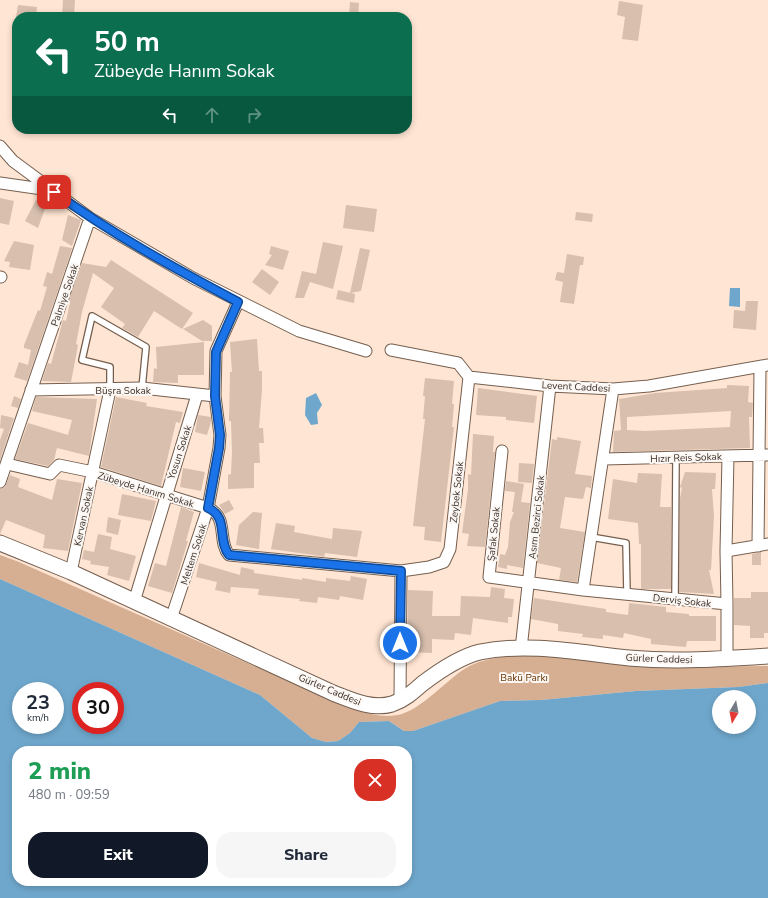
<!DOCTYPE html>
<html lang="en">
<head>
<meta charset="utf-8">
<style>
	body { margin:0; font-family:"Nunito Sans",sans-serif; background:#f6f6f7; color:#1f2937; height:100vh; display:flex; flex-direction:column; font-size:15px; white-space:nowrap }
	* { box-sizing:border-box; margin:0 }
	p { font-size:13px; color:#747a83 }
	.icon { flex:none; width:22px; height:22px; fill:none; stroke:currentColor; stroke-width:2; stroke-linecap:round; stroke-linejoin:round }
	.map { position:relative; flex:1; overflow:hidden }
	.details { position:absolute; left:12px; top:746px; width:400px; height:140px; display:flex; flex-direction:column; background:#fff; border-radius:16px; box-shadow:0 2px 6px #0003 }
	.details>* { flex:none }
	.guide { position:absolute; left:12px; top:12px; width:400px; height:122px; border-radius:16px; box-shadow:0 2px 6px #0003; background:#0b6e4f; color:#fff; overflow:hidden }
	.needle { width:26px; rotate:190deg }
	.fabs { position:absolute; left:712px; top:690px; display:grid; gap:8px }
	.fabs a { display:grid; place-items:center; width:44px; height:44px; border-radius:50%; background:#fff; box-shadow:0 2px 6px #0003; font-size:20px }
	.speed { position:absolute; left:12px; top:682px; display:flex; gap:8px; font-size:20px; font-weight:700; text-align:center }
	.speed>* { display:grid; place-content:center; width:52px; height:52px; border-radius:50%; background:#fff; box-shadow:0 2px 6px #0003; line-height:1 }
	.speed small { font-size:10px; font-weight:400 }
	.speed .limit { border:6px solid #d22; background:#fff; color:#111 }
	.pin { position:absolute; display:grid; place-items:center; width:34px; height:34px; color:#fff; margin:-17px; border-radius:8px; box-shadow:0 2px 6px #0006 }
	.me { position:absolute; width:44px; margin:-22px; rotate:0deg; stroke-linejoin:round; filter:drop-shadow(0 0 3px #0008) }
	.turn { display:flex; align-items:center; gap:14px; height:84px; padding:0 16px; font-size:18px }
	.turn .icon { width:52px; height:52px; stroke-width:2.5 }
	.turn b { display:block; font-size:28px; line-height:34px }
	.lanes { display:flex; align-items:center; height:38px; padding:0 16px; background:#0003; justify-content:center; gap:20px; direction:ltr }
	.lanes .off { opacity:.35 }
	.round { display:grid; place-items:center; flex:none; width:42px; height:42px; border-radius:16px; background:#f6f6f7 }
	.head { display:flex; align-items:center; justify-content:space-between; height:68px; padding:0 16px }
	h1 { font-size:24px; font-weight:800; line-height:30px; color:#1e9e55 }
	.action { display:flex; gap:8px; margin-top:auto; padding:8px 16px }
	.action a { flex:1; height:46px; border-radius:16px; background:#111827; color:#fff; font-size:16px; font-weight:800; line-height:46px; text-align:center }
	.action a+a { background:#f6f6f7; color:#1f2937 }
	.map>svg:first-child { display:block }
</style>
</head>
<body>
<div class="map">
<svg width="768" height="898" viewBox="0 0 768 898">
	<rect width="100%" height="100%" fill="#ffe5d3"/>
	<path fill="#d6ae92" d="M 0,555 L 19,562 L 349,708 C 402,725 409,714 449,681 C 458,673 467,666 479,662 C 540,644 595,665 656,667 C 693,668 731,666 768,666 L 768,683 L 738,687 L 636,691 L 541,700 L 500,701 L 413,731 L 404,731 L 389,721 L 359,722 L 350,733 L 338,741 L 326,742 L 312,738 L 260,695 L 0,579 Z"/>
	<path fill="#6fa7cc" fill-rule="evenodd" d="M 730,288 L 740,288 L 740,307 L 729,306 Z
		M 316,393 L 322,405 L 317,413 L 318,424 L 311,425 L 305,415 L 306,398 Z
		M 0,579 L 260,695 L 312,738 L 326,742 L 338,741 L 350,733 L 359,722 L 389,721 L 404,731 L 413,731 L 500,701 L 541,700 L 636,691 L 738,687 L 768,683 L 768,898 L 0,898 ZM 21,691 L 55,691 L 55,725 L 21,725 ZM 81,691 L 115,691 L 115,725 L 81,725 ZM 719,697 L 749,697 L 749,727 L 719,727 ZM 17,751 L 407,751 L 407,881 L 17,881 Z"/>
	<path fill="#d8bfae" fill-rule="evenodd" d="M 63,0 L 75,0 L 74,17 L 62,17 Z
		M 619,1 L 643,5 L 638,41 L 622,39 L 625,17 L 617,15 Z
		M 350,2 L 359,3 L 358,17 L 349,17 Z
		M 18,5 L 37,7 L 36,17 L 16,17 Z
		M 0,198 L 14,201 L 9,225 L 0,223 Z
		M 36,200 L 46,206 L 38,228 L 25,221 Z
		M 346,205 L 377,209 L 374,232 L 343,228 Z
		M 576,212 L 593,214 L 592,222 L 575,220 Z
		M 68,215 L 81,220 L 72,246 L 62,240 Z
		M 14,241 L 34,245 L 30,270 L 9,267 L 10,262 L 4,261 Z
		M 323,242 L 343,246 L 333,289 L 310,282 L 304,298 L 295,298 L 302,271 L 316,274 Z
		M 60,246 L 72,248 L 71,252 L 27,381 L 14,377 L 19,362 L 28,365 L 31,350 L 24,348 L 24,345 L 38,310 L 40,311 L 47,287 L 43,286 L 47,272 L 52,274 Z
		M 271,246 L 289,251 L 283,270 L 265,265 L 272,255 L 269,254 Z
		M 360,248 L 370,250 L 361,291 L 350,293 Z
		M 567,254 L 584,257 L 583,265 L 580,265 L 574,304 L 560,302 L 563,282 L 555,280 L 557,272 L 564,273 Z
		M 111,260 L 193,313 L 182,329 L 154,311 L 138,337 L 122,328 L 125,324 L 101,307 L 114,288 L 93,273 L 82,312 L 76,344 L 78,345 L 76,356 L 71,382 L 42,381 L 48,363 L 51,364 L 63,320 L 66,321 L 70,303 L 68,303 L 82,263 L 106,267 Z
		M 262,269 L 279,282 L 270,295 L 252,282 Z
		M 338,290 L 355,294 L 354,303 L 336,299 Z
		M 746,301 L 758,301 L 756,330 L 733,328 L 734,310 L 745,311 Z
		M 203,320 L 212,326 L 212,341 L 202,341 L 183,329 Z
		M 257,339 L 259,371 L 262,371 L 262,390 L 259,428 L 263,428 L 264,443 L 259,443 L 260,463 L 254,463 L 254,488 L 228,489 L 228,475 L 231,474 L 232,452 L 231,421 L 229,421 L 230,372 L 232,372 L 230,342 Z
		M 204,342 L 204,375 L 178,375 L 178,383 L 153,382 L 154,368 L 157,369 L 156,347 Z
		M 425,378 L 454,381 L 452,404 L 454,404 L 452,427 L 454,427 L 441,542 L 424,540 L 425,527 L 413,526 L 425,419 L 423,419 L 425,396 L 423,396 Z
		M 727,385 L 749,386 L 748,402 L 753,403 L 752,417 L 749,417 L 750,448 L 613,452 L 614,431 L 621,430 L 619,399 L 655,393 L 727,388 ZM 731,411 L 730,427 L 645,431 L 627,430 L 627,417 Z
		M 478,388 L 537,396 L 534,423 L 506,420 L 506,417 L 476,415 Z
		M 14,396 L 21,399 L 18,408 L 11,406 Z
		M 36,397 L 97,399 L 89,456 L 57,448 L 54,460 L 48,466 L 15,459 L 28,423 L 68,435 L 72,420 L 32,411 Z
		M 116,397 L 147,403 L 146,406 L 183,412 L 180,423 L 176,422 L 161,486 L 101,467 Z
		M 1,415 L 14,418 L 0,460 L 0,440 L 4,429 L 0,428 Z
		M 198,415 L 211,417 L 211,422 L 207,435 L 195,432 Z
		M 473,434 L 494,436 L 493,452 L 495,452 L 485,547 L 467,546 L 469,534 L 462,533 L 468,489 L 468,474 L 471,475 Z
		M 557,437 L 581,441 L 575,474 L 592,476 L 591,488 L 586,487 L 583,499 L 565,497 L 560,528 L 585,532 L 577,582 L 559,580 L 561,568 L 537,563 L 552,439 L 557,440 Z
		M 519,463 L 534,464 L 532,483 L 518,482 Z
		M 183,468 L 205,472 L 201,491 L 180,487 Z
		M 685,472 L 716,473 L 715,489 L 712,489 L 714,516 L 711,570 L 709,570 L 714,594 L 679,592 L 680,498 L 682,488 L 680,487 Z
		M 638,473 L 662,474 L 660,507 L 671,507 L 671,589 L 641,589 L 641,544 L 639,544 L 638,523 L 608,519 L 613,479 L 637,483 Z
		M 10,475 L 20,479 L 18,487 L 52,500 L 57,479 L 82,483 L 68,551 L 43,548 L 45,535 L 6,520 L 0,534 L 0,489 L 5,487 Z
		M 506,481 L 524,484 L 521,502 L 530,503 L 523,568 L 507,565 L 507,569 L 498,567 L 500,554 L 505,555 L 508,547 L 510,522 L 514,512 L 512,512 L 515,492 L 505,491 Z
		M 122,494 L 156,501 L 151,521 L 118,515 Z
		M 229,500 L 234,509 L 225,514 L 219,505 Z
		M 181,507 L 194,512 L 186,541 L 188,541 L 172,593 L 148,586 L 155,563 L 166,566 Z
		M 253,512 L 262,513 L 259,549 L 236,545 L 239,525 Z
		M 108,517 L 121,520 L 118,535 L 106,532 Z
		M 276,523 L 295,526 L 294,532 L 332,539 L 333,528 L 362,531 L 357,557 L 325,553 L 324,557 L 320,556 L 271,549 Z
		M 98,534 L 112,537 L 110,549 L 136,556 L 129,581 L 107,575 L 109,567 L 90,564 L 91,561 L 82,559 L 84,550 L 94,552 Z
		M 761,552 L 761,565 L 752,565 L 752,554 Z
		M 199,563 L 240,575 L 241,567 L 254,570 L 254,573 L 302,580 L 302,578 L 326,582 L 326,578 L 350,581 L 351,576 L 367,579 L 363,600 L 340,596 L 339,600 L 318,597 L 317,603 L 299,601 L 300,599 L 258,595 L 259,589 L 231,587 L 230,593 L 215,590 L 217,582 L 196,577 Z
		M 491,587 L 505,589 L 504,598 L 514,599 L 512,617 L 508,617 L 508,623 L 473,618 L 471,635 L 455,633 L 454,640 L 432,639 L 432,653 L 409,652 L 410,624 L 408,624 L 408,590 L 433,591 L 432,616 L 460,616 L 461,596 L 490,597 Z
		M 751,592 L 768,592 L 768,633 L 764,633 L 764,638 L 750,638 L 750,626 L 734,625 L 734,598 L 751,598 Z
		M 534,598 L 606,609 L 606,612 L 628,615 L 629,603 L 666,607 L 666,612 L 689,614 L 689,616 L 716,616 L 716,641 L 687,641 L 686,647 L 651,644 L 651,639 L 624,633 L 623,638 L 603,635 L 603,639 L 582,637 L 583,634 L 558,631 L 558,624 L 531,619 Z"/>
	<g fill="none" stroke-linecap="round" stroke-linejoin="round">
		<g stroke="#755f4f" stroke-width="8">
			<path id="lane" d="M 110,389 L 110,367 L 82,360 L 92,316 L 146,347 L 142,388
				M 591,537 L 626,543 L 627,594
				M 675,599 L 676,457"/>
		</g>
		<g stroke="#755f4f" stroke-width="13">
			<path id="street" d="M 0,146 L 13,161 L 90,218 L 193,278 L 299,331 L 366,351
				M 0,183 L 49,190
				M 0,277 L 1,277
				M 391,350 L 458,363 L 469,377 L 550,386 L 613,389 L 649,386 L 768,365
				M 31,390 L 142,388 L 215,396
				M 502,451 L 489,577 L 583,590 L 727,604 L 727,659
				M 604,459 L 767,455
				M 7,464 L 50,474 L 59,465 L 93,472 L 208,508 C 229,517 217,541 229,555 L 401,571 L 429,567 L 444,562 L 450,549 L 469,377
				M 0,482 L 90,218
				M 758,546 L 760,368
				M 726,551 L 768,544
				M 71,572 L 110,390
				M 583,590 L 613,389
				M 134,602 L 197,395
				M 727,604 L 726,551 L 728,456
				M 171,619 L 208,508 L 219,448 L 220,435 L 215,396 L 216,351 L 238,302
				M 521,649 L 550,386
				M 400,700 L 401,571"/>
		</g>
		<g stroke="#755f4f" stroke-width="17">
			<path id="secondary" d="M 0,543 L 71,572 L 333,693 C 351,700 372,710 392,704 C 404,700 413,692 422,684 C 439,671 459,657 480,652 C 528,642 581,653 629,658 C 675,662 722,659 768,656"/>
		</g>
		<use href="#lane" stroke="#fff" stroke-width="5.5"/>
		<use href="#street" stroke="#fff" stroke-width="11"/>
		<use href="#secondary" stroke="#fff" stroke-width="15"/>
	</g>
	<g fill="none" stroke-linecap="round" stroke-linejoin="round">
		<g stroke="#114b97" stroke-width="10">
			<path id="route" d="M 54,192 C 112,234 174,268 238,302 L 216,352 L 215,396 L 220,435 L 219,448 L 208,508 C 229,517 217,540 229,555 L 401,571 L 400,643"/>
		</g>
		<use href="#route" stroke="#1a73e8" stroke-width="7"/>
	</g>
	<g text-anchor="middle" stroke-width="4" stroke-linejoin="round" paint-order="stroke">
		<g font-size="10" fill="#3b312a" stroke="#fcf7f3">
			<text transform="translate(64 295) rotate(-71)" y="4">Palmiye Sokak</text>
			<text transform="translate(576 386) rotate(3)" y="4">Levent Caddesi</text>
			<text x="123" y="394">Büşra Sokak</text>
			<text transform="translate(179 452) rotate(-72)" y="4">Yosun Sokak</text>
			<text transform="translate(686 457) rotate(-2)" y="4">Hızır Reis Sokak</text>
			<text transform="translate(146 489) rotate(17)" y="4">Zübeyde Hanım Sokak</text>
			<text transform="translate(456 492) rotate(-84)" y="4">Zeybek Sokak</text>
			<text transform="translate(83 516) rotate(-78)" y="4">Kervan Sokak</text>
			<text transform="translate(536 517) rotate(-84)" y="4">Asım Bezirci Sokak</text>
			<text transform="translate(493 534) rotate(-84)" y="4">Şafak Sokak</text>
			<text transform="translate(193 554) rotate(-72)" y="4">Meltem Sokak</text>
			<text transform="translate(682 600) rotate(6)" y="4">Derviş Sokak</text>
			<text transform="translate(659 658) rotate(2)" y="4">Gürler Caddesi</text>
			<text transform="translate(330 689) rotate(23)" y="4">Gürler Caddesi</text>
		</g>
		<g font-size="10" fill="#633303" stroke="#fcf7f3">
			<text x="524" y="681">Bakü Parkı</text>
		</g>
	</g>
</svg>
<div class="fabs">
<a><svg class="needle" viewBox="-14 -14 28 28"><path d="M0-13l5 13h-10z" fill="#e53935"/><path d="M0 13l5-13h-10z" fill="#747a83"/></svg></a>
</div>
<div class="speed"><div>23<small>km/h</small></div><div class="limit">30</div></div>
<div class="pin" style="left:54px;top:192px;background:#d93025"><svg class="icon" aria-label="arrive" viewBox="0 0 24 24"><path d="M6 21V4h12l-3 4 3 4H6"/></svg></div>
<svg class="me" style="left:400px;top:643px" viewBox="-20 -20 40 40"><circle r="17" fill="#1a73e8" stroke="#fff" stroke-width="3"/><path d="M0-11L8 9 0 5-8 9z" fill="#fff"/></svg>
<div class="guide">
<div class="turn"><svg class="icon" aria-label="left" viewBox="0 0 24 24"><path d="M17 20v-9H6M10 6l-5 5 5 5"/></svg><div><b>50 m</b>Zübeyde Hanım Sokak</div></div>
<div class="lanes"><svg class="icon" aria-label="left" viewBox="0 0 24 24"><path d="M17 20v-9H6M10 6l-5 5 5 5"/></svg><svg class="icon off" aria-label="ahead" viewBox="0 0 24 24"><path d="M12 20V5M6 11l6-6 6 6"/></svg><svg class="icon off" aria-label="right" viewBox="0 0 24 24"><path d="M7 20v-9h11M14 6l5 5-5 5"/></svg></div>
</div>
<section class="details">
<div class="head"><div><h1>2 min</h1><p>480 m · 09:59</p></div><a class="round" style="background:#d93025;color:#fff"><svg class="icon" aria-label="close" viewBox="0 0 24 24"><path d="M6 6l12 12M18 6L6 18"/></svg></a></div>
<div class="action"><a>Exit</a><a>Share</a></div>
</section>
</div>
</body>
</html>
